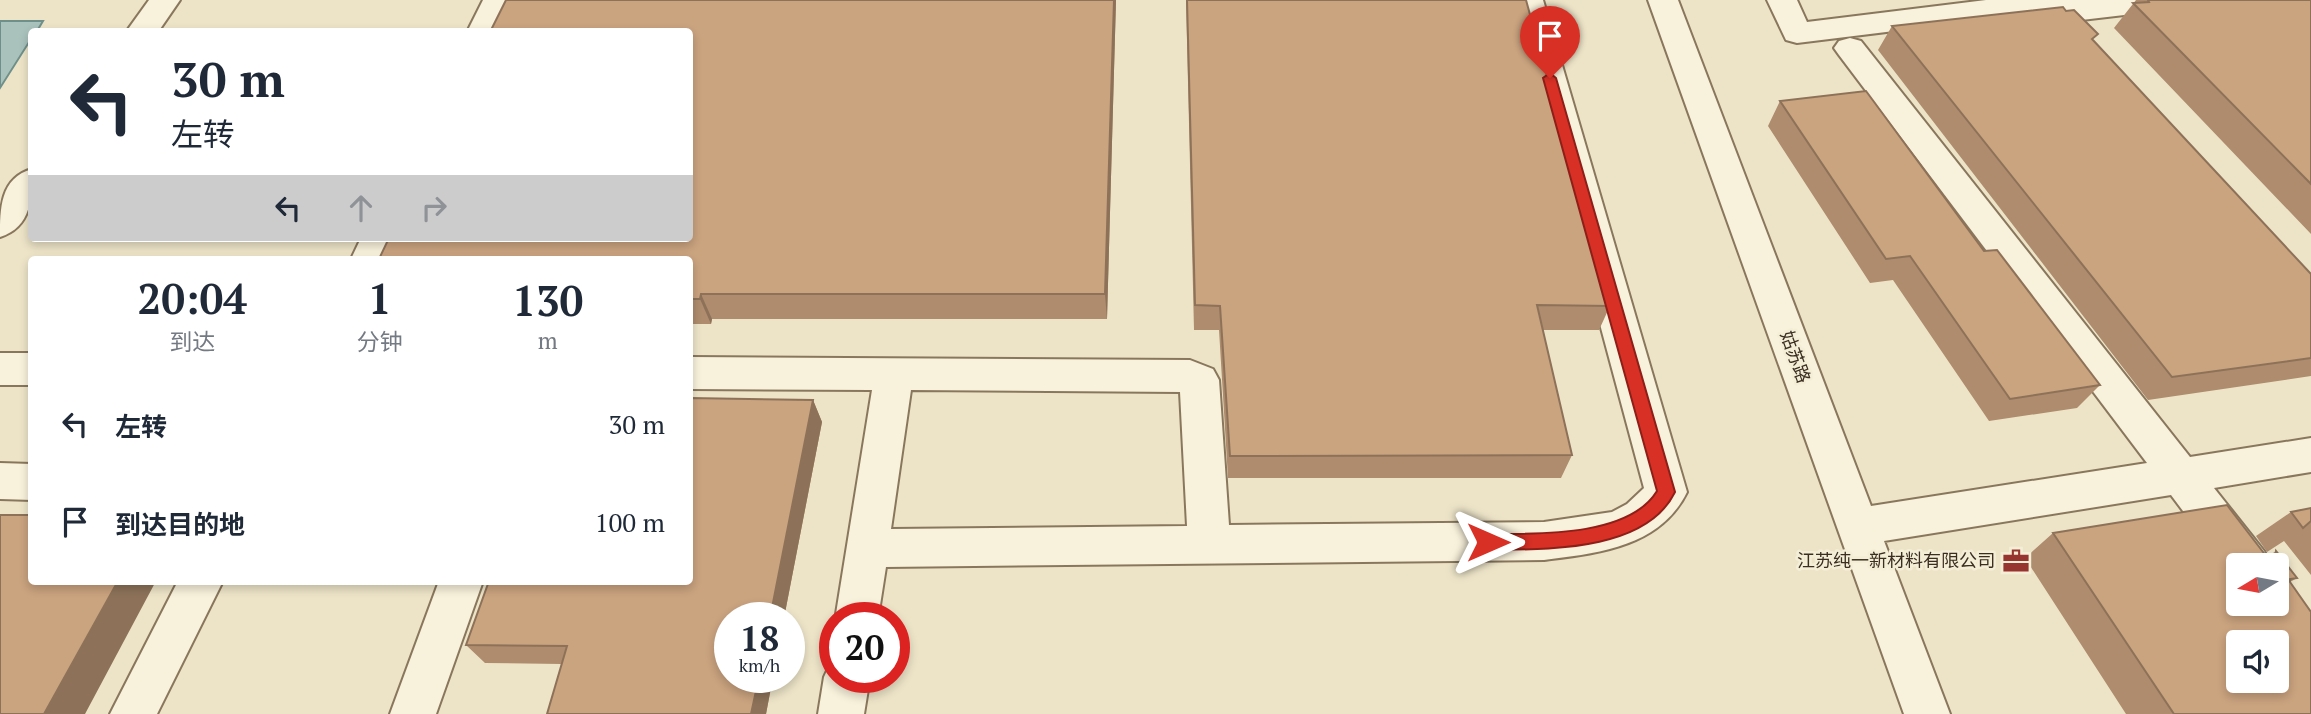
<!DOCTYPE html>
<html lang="zh">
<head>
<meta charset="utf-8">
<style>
	body { margin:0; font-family:"PT Serif","Noto Sans SC",serif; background:#f6f6f7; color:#1f2937; height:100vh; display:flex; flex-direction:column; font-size:26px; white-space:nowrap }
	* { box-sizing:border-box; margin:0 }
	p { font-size:23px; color:#747a83 }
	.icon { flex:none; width:38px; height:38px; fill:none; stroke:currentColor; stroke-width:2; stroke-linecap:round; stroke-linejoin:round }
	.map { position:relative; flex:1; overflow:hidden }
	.details { position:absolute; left:28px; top:256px; width:665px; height:329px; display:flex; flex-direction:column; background:#fff; border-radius:7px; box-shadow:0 4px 10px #0003 }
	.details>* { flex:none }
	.banner { position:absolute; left:28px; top:28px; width:665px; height:214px; border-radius:7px; box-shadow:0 4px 10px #0003; background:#fff; color:#1f2937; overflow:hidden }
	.needle { width:46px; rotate:260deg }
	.controls { position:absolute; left:2226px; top:553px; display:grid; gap:14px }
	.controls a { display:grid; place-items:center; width:63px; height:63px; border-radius:7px; background:#fff; box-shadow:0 4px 10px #0003; font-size:35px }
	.speed { position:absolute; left:714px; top:602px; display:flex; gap:14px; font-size:35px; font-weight:700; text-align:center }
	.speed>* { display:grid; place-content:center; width:91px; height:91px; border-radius:50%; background:#fff; box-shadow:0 4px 10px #0003; line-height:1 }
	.speed small { font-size:18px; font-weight:400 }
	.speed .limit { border:10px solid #d22; background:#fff; color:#111 }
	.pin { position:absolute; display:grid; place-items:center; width:60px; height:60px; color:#fff; margin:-72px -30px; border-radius:50% 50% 50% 0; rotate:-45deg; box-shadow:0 0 7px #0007 }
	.pin .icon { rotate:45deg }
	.me { position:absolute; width:77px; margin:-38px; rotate:90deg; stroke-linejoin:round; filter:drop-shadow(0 0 5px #0008) }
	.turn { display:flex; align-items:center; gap:24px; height:147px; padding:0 28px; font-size:32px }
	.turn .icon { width:91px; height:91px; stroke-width:2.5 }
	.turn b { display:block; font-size:49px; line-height:60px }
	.lanes { display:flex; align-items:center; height:66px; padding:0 28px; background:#0003; justify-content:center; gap:35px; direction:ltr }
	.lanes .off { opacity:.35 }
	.eta { display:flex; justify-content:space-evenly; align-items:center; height:119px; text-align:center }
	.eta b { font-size:42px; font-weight:700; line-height:49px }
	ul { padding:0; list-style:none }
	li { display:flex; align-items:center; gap:21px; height:98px; padding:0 28px }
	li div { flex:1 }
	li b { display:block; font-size:26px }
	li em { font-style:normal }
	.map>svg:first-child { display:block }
</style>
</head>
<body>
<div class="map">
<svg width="2311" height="714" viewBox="0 0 2311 714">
	<rect width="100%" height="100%" fill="#ede4c8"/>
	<path fill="#a9c2bc" stroke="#6f908a" stroke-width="2" d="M 0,21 L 43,21 L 37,31 L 32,32 L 31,39 L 0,88 Z"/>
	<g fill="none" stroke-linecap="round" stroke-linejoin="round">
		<g stroke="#89775d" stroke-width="4">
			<path id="minor" d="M 149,0 L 180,0 L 158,32 L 126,32 Z
				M 483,0 L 513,0 L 498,32 L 467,32 Z
				M 1513,0 L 1543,0 L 1687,492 C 1660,547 1599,553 1544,560 L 886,567 L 878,618 L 835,620 L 872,390 L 690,389 L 690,357 L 1190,360 L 1213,369 L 1219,380 L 1229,525 L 1544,522 L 1612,512 L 1627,504 L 1644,488 ZM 911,390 L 1180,392 L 1187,526 L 891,529 Z
				M 1648,0 L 1678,0 L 1871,506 L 2147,463 L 1839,55 L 1834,48 L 1839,41 L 1850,38 L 1861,41 L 2190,457 L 2311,438 L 2311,472 L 2214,488 L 2264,551 L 2271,565 L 2238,565 L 2238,580 L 2234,579 L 2171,495 L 1884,541 L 1950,714 L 1904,714 Z
				M 1767,0 L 1797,0 L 1807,22 L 1986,0 L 2182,0 L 2178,7 L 2167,10 L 2056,23 L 2045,20 L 2041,13 L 1797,43 L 1786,40 Z
				M 32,169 C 32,197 32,227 0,237 C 0,209 0,178 32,169 Z
				M 361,238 L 397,238 L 387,259 L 351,259 Z
				M 0,353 L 32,353 L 32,385 L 0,385 Z
				M 0,463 L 32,464 L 32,500 L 0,499 Z
				M 178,581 L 223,581 L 157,714 L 110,714 Z
				M 439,581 L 483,581 L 436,714 L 390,714 Z
				M 835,660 L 835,677 L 870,677 L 864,714 L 818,714 L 824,677 L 831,662 Z"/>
		</g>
		<use href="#minor" fill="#f8f1db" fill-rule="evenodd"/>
	</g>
	<path fill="#ae8c6d" d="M 506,0 L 1116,0 L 1107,319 L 712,319 L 711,324 L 690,324 L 690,259 Z
		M 1186,0 L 1526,0 L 1610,306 L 1599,330 L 1542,330 L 1572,455 L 1561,478 L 1228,478 L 1219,330 L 1194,330 Z
		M 2136,0 L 2311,0 L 2311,234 L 2114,28 Z
		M 2066,11 L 2311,274 L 2311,376 L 2148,400 L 1878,50 L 1892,26 Z
		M 1780,101 L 1984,251 L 2100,385 L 2077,408 L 1989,421 L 1893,280 L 1870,283 L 1768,126 Z
		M 813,400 L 822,422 L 784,618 L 730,618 L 730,677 L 773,677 L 766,714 L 547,714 L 562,664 L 485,663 L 466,645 Z
		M 2311,508 L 2311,575 L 2284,541 L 2267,552 L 2256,536 L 2291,512 Z
		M 2053,533 L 2267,557 L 2276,551 L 2297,578 L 2290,582 L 2311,714 L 2126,714 L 2025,558 Z
		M 228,581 L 436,581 L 435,583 L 230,583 Z"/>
	<path fill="#8d7259" d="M 1114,0 L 1116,0 L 1107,319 L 1105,294 Z
		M 701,294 L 712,319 L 711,324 L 700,299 Z
		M 813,400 L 822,422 L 784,618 L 770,618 Z
		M 118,581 L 156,581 L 85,714 L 44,714 Z
		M 759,677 L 773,677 L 766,714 L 751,714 Z"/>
	<path fill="#caa37f" stroke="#8d7259" stroke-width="2" fill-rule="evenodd" d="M 506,0 L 1114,0 L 1105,294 L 701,294 L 700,299 L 690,299 L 690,259 L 379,259 L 389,238 L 690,238 L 690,32 L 490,32 Z
		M 1187,0 L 1526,0 L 1610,306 L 1537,305 L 1572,455 L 1230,456 L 1220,306 L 1195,305 Z
		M 2148,0 L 2311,0 L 2311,184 L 2133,3 L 2149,2 Z
		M 2063,7 L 2066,11 L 2074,10 L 2098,34 L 2092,39 L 2311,274 L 2311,358 L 2172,377 L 1892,26 Z
		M 1866,91 L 1984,251 L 1997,250 L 2100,385 L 2010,399 L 1910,256 L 1886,259 L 1780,101 Z
		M 690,398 L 813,400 L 770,618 L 730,618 L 730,677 L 759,677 L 751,714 L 547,714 L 567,646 L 466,645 L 489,581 L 690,581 Z
		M 2227,505 L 2267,557 L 2275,558 L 2276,551 L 2297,578 L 2290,579 L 2290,582 L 2311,612 L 2311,714 L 2174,714 L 2053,533 ZM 2238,565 L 2277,565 L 2277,604 L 2238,604 ZM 2238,642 L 2277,642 L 2277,681 L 2238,681 Z
		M 2311,508 L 2311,521 L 2303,528 L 2291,512 Z
		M 0,515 L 32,515 L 32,581 L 118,581 L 44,714 L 0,714 Z"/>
	<path fill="#d93025" stroke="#8d1f18" stroke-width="2" d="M 1550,73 L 1556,78 L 1675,492 C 1646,552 1546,549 1488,550 L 1479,542 L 1488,534 C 1537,534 1629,537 1657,491 L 1543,78 Z"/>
	<defs>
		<g id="office-bare" transform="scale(2.1)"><path d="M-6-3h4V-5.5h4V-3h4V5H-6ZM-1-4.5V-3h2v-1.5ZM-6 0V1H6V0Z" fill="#97342f" stroke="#f5eed7" stroke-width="2.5" paint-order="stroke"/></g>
	</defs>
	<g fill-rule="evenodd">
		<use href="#office-bare" x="2016" y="561"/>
	</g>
	<g text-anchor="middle" stroke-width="5" stroke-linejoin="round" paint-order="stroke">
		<g font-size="18" fill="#3a2e20" stroke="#f5eed7">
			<text transform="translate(1795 357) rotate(70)" y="6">姑苏路</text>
		</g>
		<g font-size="18" fill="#3a2e20" stroke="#f5eed7" text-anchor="end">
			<text x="1995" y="567">江苏纯一新材料有限公司</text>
		</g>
	</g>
</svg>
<div class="controls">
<a><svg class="needle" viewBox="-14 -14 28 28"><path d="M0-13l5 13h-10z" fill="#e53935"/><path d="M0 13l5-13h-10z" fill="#747a83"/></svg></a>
<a><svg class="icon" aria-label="sound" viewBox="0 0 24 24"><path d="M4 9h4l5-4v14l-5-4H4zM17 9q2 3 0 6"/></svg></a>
</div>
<div class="speed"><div>18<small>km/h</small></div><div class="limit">20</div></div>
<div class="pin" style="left:1550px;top:78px;background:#d93025"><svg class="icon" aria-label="arrive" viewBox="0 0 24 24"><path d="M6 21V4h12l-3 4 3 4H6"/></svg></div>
<svg class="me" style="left:1488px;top:542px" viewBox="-20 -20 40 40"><path d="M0-17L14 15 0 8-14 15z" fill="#d93025" stroke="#fff" stroke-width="4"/></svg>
<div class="banner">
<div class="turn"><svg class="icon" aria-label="left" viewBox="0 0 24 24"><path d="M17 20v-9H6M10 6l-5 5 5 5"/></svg><div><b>30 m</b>左转</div></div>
<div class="lanes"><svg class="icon" aria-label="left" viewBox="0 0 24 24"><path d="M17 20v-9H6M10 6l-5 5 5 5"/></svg><svg class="icon off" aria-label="ahead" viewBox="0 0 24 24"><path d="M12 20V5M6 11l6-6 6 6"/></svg><svg class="icon off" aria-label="right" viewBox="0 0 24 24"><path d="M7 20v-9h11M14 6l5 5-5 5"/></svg></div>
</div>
<section class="details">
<div class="eta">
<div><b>20:04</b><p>到达</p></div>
<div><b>1</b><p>分钟</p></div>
<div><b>130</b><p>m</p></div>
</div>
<ul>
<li><svg class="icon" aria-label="left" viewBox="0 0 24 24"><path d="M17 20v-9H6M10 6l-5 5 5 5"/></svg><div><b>左转</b></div><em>30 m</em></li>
<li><svg class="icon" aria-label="arrive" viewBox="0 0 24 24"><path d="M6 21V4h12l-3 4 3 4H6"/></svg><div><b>到达目的地</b></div><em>100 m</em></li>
</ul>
</section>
</div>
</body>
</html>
